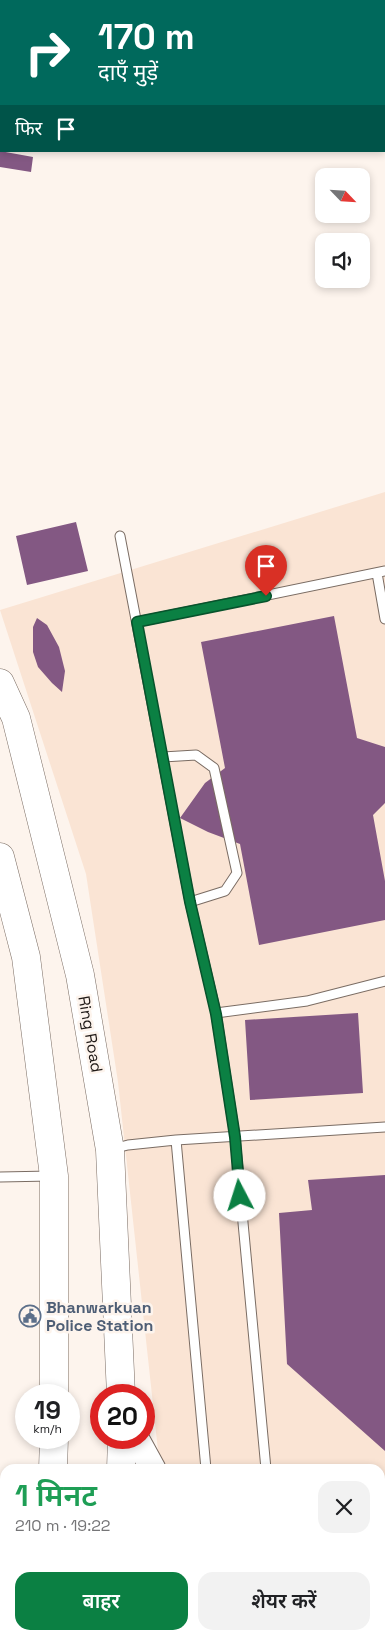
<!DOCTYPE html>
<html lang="hi">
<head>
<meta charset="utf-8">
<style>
	body { margin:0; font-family:"Space Grotesk","Noto Sans Devanagari",sans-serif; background:#f2f2f2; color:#202124; height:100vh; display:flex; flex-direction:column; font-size:19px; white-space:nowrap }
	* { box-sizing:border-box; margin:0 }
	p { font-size:16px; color:#757577 }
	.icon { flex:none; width:28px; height:28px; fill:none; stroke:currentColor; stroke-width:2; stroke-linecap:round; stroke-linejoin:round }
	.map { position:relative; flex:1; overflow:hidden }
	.panel { position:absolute; left:0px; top:1464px; width:385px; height:176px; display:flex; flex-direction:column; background:#fff; border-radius:15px 15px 0 0; box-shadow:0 2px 8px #0003 }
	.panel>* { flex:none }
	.guide { position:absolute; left:0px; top:0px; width:385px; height:152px; box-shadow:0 2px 8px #0003; background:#00695c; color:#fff; overflow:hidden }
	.needle { width:32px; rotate:115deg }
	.tools { position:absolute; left:315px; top:168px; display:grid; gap:10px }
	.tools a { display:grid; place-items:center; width:55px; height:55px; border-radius:10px; background:#fff; box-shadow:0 2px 8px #0003; font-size:25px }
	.speed { position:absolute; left:15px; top:1384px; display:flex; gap:10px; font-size:25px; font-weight:700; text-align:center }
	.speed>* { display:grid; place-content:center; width:65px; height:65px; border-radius:50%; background:#fff; box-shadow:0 2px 8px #0003; line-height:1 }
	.speed small { font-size:12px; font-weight:400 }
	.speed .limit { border:8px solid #d22; background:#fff; color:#111 }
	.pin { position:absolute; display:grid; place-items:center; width:42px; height:42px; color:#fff; margin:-51px -21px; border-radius:50% 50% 50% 0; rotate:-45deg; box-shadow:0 0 5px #0007 }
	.pin .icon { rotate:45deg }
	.me { position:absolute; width:55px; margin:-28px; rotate:355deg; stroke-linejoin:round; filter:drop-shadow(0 0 4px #0008) }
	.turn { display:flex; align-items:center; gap:18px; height:105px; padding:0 15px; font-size:22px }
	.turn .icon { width:65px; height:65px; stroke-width:2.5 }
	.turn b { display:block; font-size:35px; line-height:42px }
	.then { display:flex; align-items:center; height:48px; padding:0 15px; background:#0003; gap:10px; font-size:19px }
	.round { display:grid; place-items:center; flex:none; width:52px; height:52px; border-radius:15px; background:#f2f2f2 }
	.head { display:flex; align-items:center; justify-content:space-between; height:85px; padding:0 15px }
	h1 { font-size:30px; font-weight:600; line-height:38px; color:#1e9e55 }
	.primary-button { display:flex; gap:10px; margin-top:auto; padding:10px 15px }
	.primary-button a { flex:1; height:58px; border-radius:15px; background:#0b8043; color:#fff; font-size:20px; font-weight:600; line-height:58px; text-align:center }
	.primary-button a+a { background:#f2f2f2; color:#202124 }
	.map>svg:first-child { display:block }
</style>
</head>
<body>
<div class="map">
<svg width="385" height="1639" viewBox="0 0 385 1639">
	<rect width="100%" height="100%" fill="#fdf4ed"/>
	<path fill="#fae4d4" d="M 385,492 L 385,1529 L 380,1530 L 380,1469 L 160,1469 L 118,1082 L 86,874 L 0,610 Z"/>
	<path fill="#835883" d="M 0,151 L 33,157 L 31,172 L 0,167 Z
		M 76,522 L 88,571 L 27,585 L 16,536 Z
		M 334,616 L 357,738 L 385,747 L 385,803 L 373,815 L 385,881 L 385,920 L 259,945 L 240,844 L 208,832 L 180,818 L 205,783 L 225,768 L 201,642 Z
		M 37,618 L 47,625 L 59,647 L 65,671 L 62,692 L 52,683 L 38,667 L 33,652 L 33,627 Z
		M 358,1013 L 363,1093 L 250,1100 L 245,1020 Z
		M 385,1175 L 385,1451 L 287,1364 L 279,1213 L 312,1210 L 308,1180 Z"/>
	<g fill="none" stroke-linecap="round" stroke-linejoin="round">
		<g stroke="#7a6c63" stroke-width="11">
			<path id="service" d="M 120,536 L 190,902 L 216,1013 L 235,1137 L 266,1469
				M 377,573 L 385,619
				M 137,622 L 385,571
				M 163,757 L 196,755 L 214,768 L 237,873 L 225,891 L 190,902
				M 216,1013 L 307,1001 L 385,981
				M 176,1140 L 206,1469
				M 112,1149 L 128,1145 L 176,1140 L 385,1127
				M 0,1177 L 51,1176
				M 380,1495 L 385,1494"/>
		</g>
		<g stroke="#7a6c63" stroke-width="27">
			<path id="secondary" d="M 136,1438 L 153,1469
				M 380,1574 L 385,1573
				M 380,1613 L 385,1612"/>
		</g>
		<g stroke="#7a6c63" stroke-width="29">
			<path id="primary" d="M 0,1622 L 5,1620"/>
		</g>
		<g stroke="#7a6c63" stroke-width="29">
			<path id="trunk" d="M 0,683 L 16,718 L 80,975 L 110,1150 L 121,1395
				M 0,857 L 26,957 L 54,1176 L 54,1395
				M 53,1469 L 54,1438
				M 121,1469 L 122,1438
				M 0,1577 L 5,1570
				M 28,1635 L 28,1639
				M 170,1639 L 171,1635
				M 291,1639 L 302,1635"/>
		</g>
		<use href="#service" stroke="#fff" stroke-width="9"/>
		<use href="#secondary" stroke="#fff" stroke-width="25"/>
		<use href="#primary" stroke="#fff" stroke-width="28"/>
		<use href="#trunk" stroke="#fff" stroke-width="28"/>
	</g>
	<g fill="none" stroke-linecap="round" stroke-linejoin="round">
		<g stroke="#07532c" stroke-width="12">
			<path id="route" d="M 240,1196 L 235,1137 L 216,1014 L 190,902 L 137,622 L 266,596"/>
		</g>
		<use href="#route" stroke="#0b8043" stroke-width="9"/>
	</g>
	<defs>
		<g id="civic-ring" transform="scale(1.125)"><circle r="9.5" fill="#fdf4ed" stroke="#5c6f8a" stroke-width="1.5"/><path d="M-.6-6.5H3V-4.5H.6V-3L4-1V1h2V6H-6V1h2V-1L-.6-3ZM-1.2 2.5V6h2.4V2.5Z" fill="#5c6f8a"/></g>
	</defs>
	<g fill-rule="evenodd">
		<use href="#civic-ring" x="30" y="1316"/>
	</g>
	<g text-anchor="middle" stroke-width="5" stroke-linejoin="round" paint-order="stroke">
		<g font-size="16" fill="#201a17" stroke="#fdf4ed">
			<text transform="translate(91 1034) rotate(80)" y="6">Ring Road</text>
		</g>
		<g font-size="16" font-weight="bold" fill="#4e5e75" stroke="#fdf4ed" text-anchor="start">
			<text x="46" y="1313">Bhanwarkuan<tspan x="46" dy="18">Police Station</tspan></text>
		</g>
	</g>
</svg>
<div class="tools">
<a><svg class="needle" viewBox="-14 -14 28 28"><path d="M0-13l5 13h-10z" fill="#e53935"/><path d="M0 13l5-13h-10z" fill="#757577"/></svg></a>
<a><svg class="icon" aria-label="sound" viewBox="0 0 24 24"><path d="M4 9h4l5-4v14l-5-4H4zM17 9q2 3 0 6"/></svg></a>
</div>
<div class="speed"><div>19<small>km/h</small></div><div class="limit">20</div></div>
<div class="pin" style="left:266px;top:596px;background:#d93025"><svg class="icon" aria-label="arrive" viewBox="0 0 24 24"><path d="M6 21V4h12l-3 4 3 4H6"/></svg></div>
<svg class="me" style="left:240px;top:1196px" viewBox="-20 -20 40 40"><circle r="19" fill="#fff"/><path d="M0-13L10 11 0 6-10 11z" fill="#0b8043"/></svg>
<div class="guide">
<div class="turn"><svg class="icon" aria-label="right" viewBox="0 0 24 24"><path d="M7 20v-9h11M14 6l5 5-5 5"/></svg><div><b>170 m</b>दाएँ मुड़ें</div></div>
<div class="then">फिर<svg class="icon" aria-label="arrive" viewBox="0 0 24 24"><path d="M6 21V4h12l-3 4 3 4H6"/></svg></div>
</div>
<section class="panel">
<div class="head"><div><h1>1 मिनट</h1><p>210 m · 19:22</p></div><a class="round"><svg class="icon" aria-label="close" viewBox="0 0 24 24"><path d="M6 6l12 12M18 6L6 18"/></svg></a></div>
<div class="primary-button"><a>बाहर</a><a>शेयर करें</a></div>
</section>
</div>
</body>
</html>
